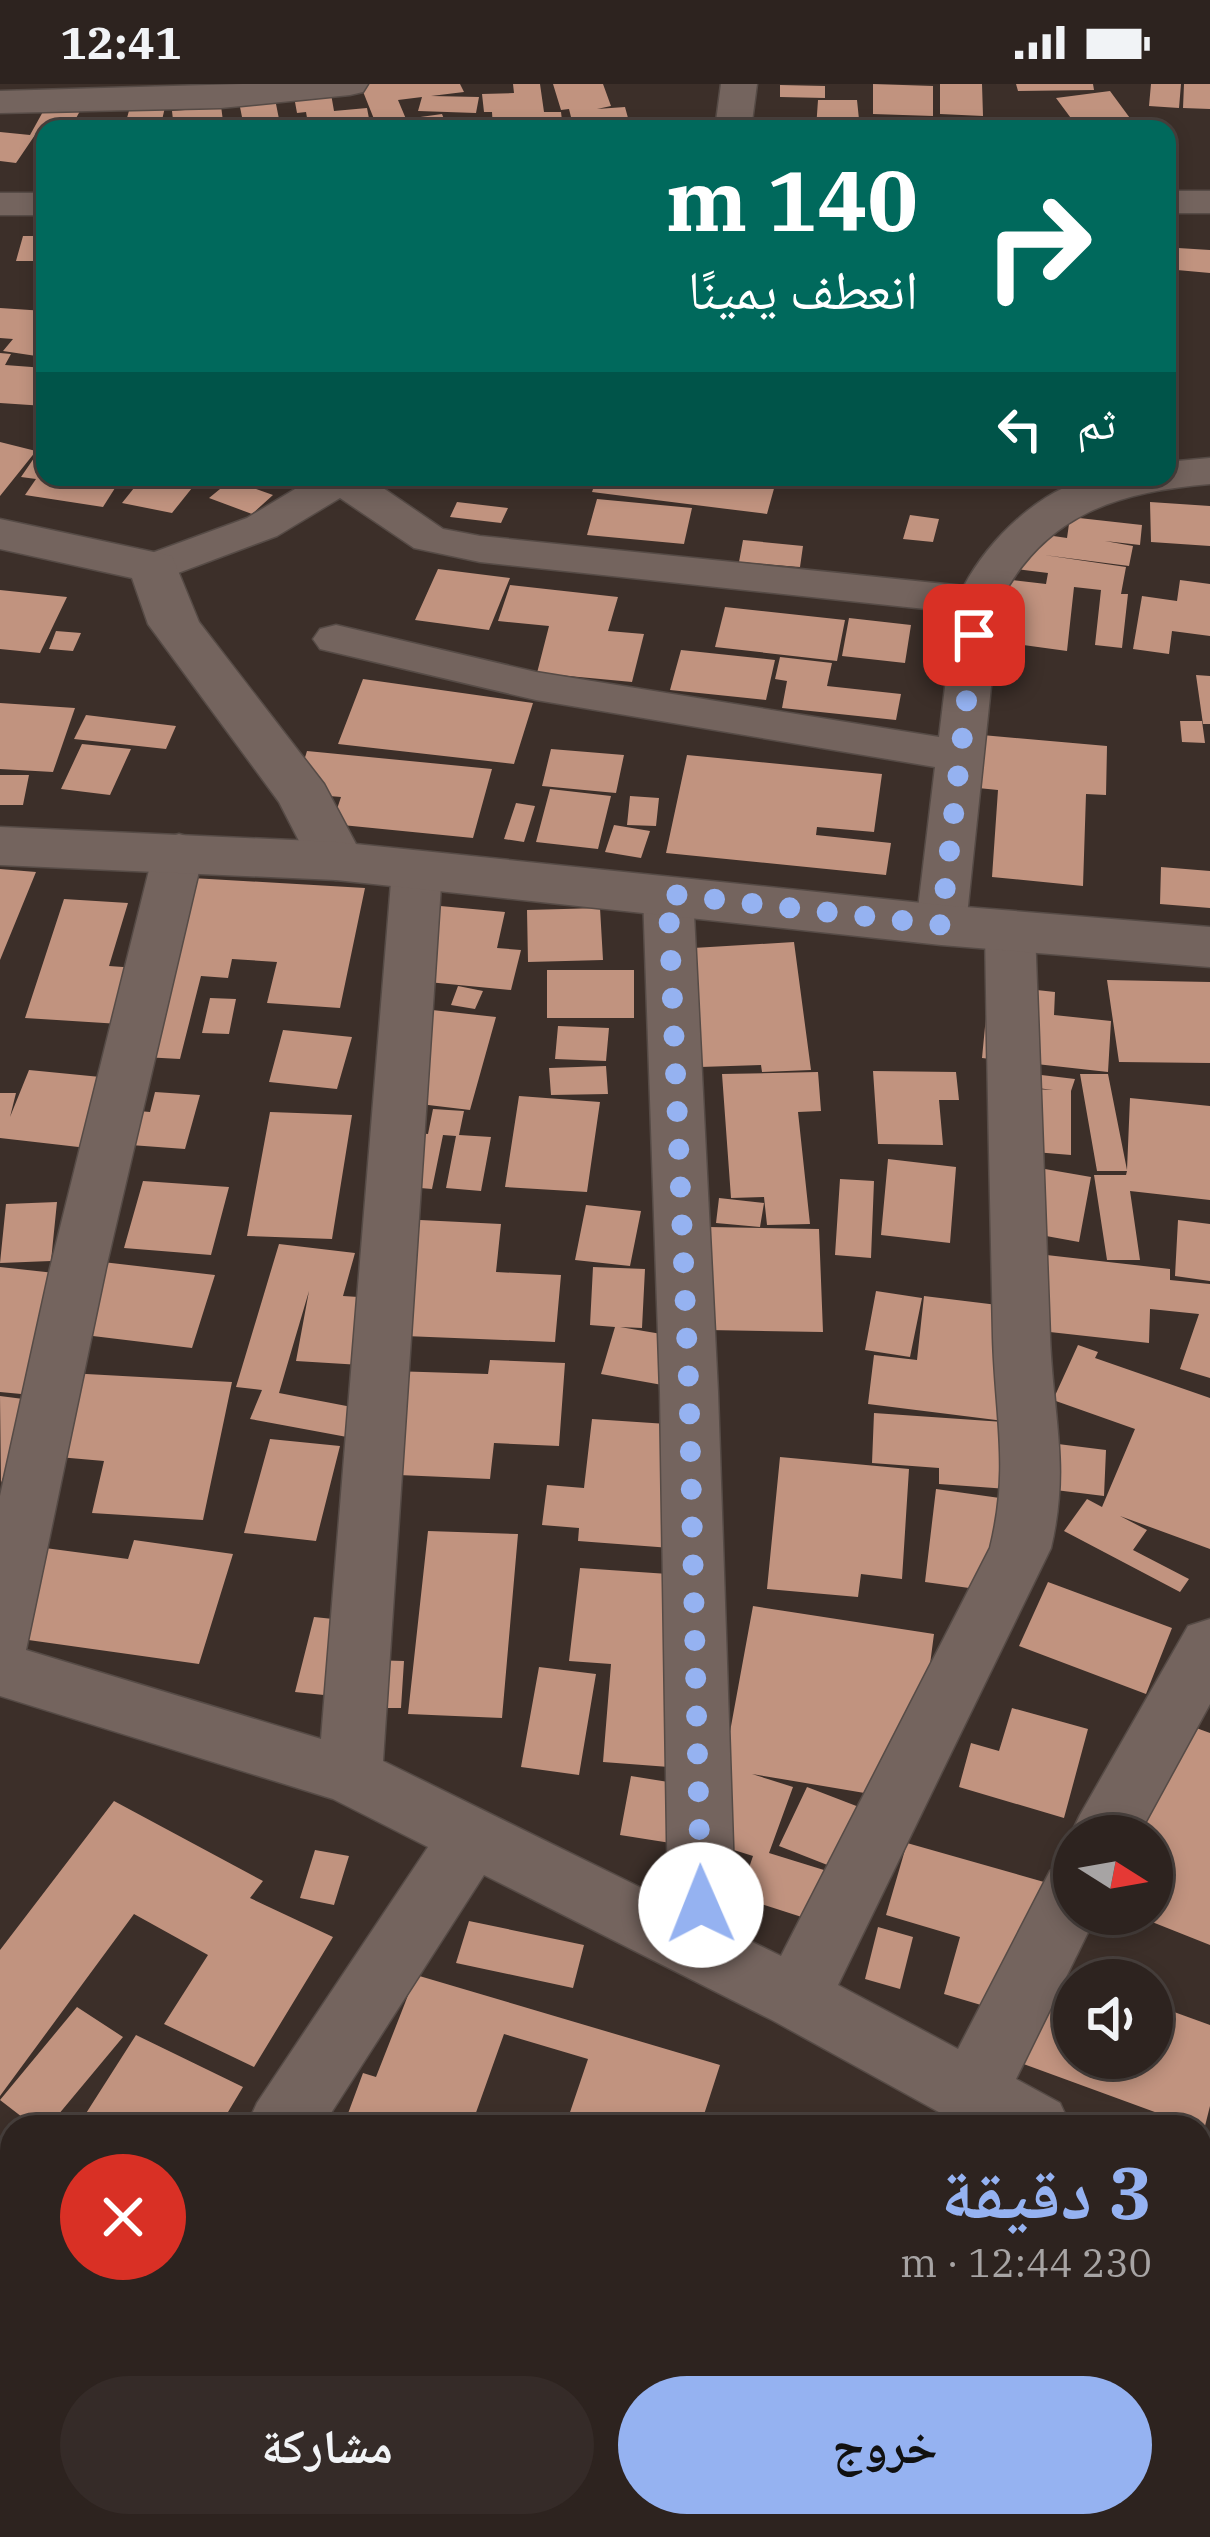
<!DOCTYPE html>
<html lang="ar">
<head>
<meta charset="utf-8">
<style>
	body { margin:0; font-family:"IBM Plex Serif","Noto Naskh Arabic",serif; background:#352b28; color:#f1f3f6; direction:rtl; height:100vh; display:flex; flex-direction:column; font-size:45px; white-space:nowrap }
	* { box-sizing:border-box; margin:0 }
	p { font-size:39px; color:#a7a4a4 }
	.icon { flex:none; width:66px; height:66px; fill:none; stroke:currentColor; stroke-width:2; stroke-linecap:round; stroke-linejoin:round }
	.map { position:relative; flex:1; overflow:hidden; direction:ltr }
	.sheet { position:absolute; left:0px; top:2031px; width:1212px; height:423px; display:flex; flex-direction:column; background:#2d231f; border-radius:36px 36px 0 0; box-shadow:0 6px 18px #0003,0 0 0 3px #48403d; direction:rtl }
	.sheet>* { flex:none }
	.top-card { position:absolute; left:36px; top:36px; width:1140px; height:366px; border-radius:24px; box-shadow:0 6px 18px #0003,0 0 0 3px #48403d; direction:rtl; background:#00695c; color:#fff; overflow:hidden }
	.needle { width:78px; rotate:101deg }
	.fabs { position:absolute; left:1053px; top:1731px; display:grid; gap:24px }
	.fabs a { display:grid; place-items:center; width:120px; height:120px; border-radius:50%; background:#2d231f; box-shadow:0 6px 18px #0003,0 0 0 3px #48403d; font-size:60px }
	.pin { position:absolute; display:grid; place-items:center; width:102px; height:102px; color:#fff; margin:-51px; border-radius:24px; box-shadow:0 6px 18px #0006 }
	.me { position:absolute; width:132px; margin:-66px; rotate:359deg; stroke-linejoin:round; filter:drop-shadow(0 0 9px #0008) }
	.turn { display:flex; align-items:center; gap:42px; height:252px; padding:0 60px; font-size:54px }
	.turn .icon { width:156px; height:156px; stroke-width:2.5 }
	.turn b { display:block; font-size:84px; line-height:102px }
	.then { display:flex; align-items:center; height:114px; padding:0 60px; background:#0003; gap:24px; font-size:45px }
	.round { display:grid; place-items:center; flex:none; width:126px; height:126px; border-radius:63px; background:#352b28 }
	.overview { display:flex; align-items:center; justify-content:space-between; height:204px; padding:0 60px }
	h1 { font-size:72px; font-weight:700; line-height:90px; color:#95b2f1 }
	.cta { display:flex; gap:24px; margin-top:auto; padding:24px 60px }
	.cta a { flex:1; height:138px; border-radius:72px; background:#95b2f1; color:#111; font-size:48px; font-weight:700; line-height:138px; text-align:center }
	.cta a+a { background:#352b28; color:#f1f3f6 }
	.status { display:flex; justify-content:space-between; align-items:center; height:84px; padding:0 60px; background:#2d231f; direction:ltr }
	.status svg { height:33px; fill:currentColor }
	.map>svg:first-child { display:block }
</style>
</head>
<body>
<div class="status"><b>12:41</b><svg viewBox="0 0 49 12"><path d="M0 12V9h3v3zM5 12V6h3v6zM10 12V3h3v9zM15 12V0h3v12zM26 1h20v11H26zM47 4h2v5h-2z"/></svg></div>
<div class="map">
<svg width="1210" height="2453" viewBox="0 0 1210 2453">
	<rect width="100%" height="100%" fill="#3c2f29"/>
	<path fill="#c1937f" d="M 360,0 L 460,0 L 464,8 L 431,12 L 479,13 L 476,29 L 418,27 L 422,13 L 398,16 L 406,35 L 442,30 L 448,45 L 378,45 Z
		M 513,0 L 540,0 L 544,28 L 561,28 L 563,45 L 493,45 L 492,28 L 484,28 L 482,10 L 514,9 Z
		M 553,0 L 603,0 L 611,22 L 597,25 L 625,23 L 631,45 L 608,45 L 607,40 L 574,45 L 569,25 L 561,26 Z
		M 873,0 L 933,2 L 933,32 L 873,30 Z
		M 940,0 L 982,0 L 983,32 L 940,30 Z
		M 1016,0 L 1093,0 L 1094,6 L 1018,7 Z
		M 1151,0 L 1181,0 L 1179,24 L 1149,22 Z
		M 1184,0 L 1210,0 L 1210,25 L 1183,24 Z
		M 780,1 L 825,2 L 825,14 L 780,13 Z
		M 330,4 L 334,27 L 367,24 L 371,45 L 309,45 L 306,28 L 297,29 L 293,7 Z
		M 1110,7 L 1138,45 L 1079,45 L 1056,14 Z
		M 274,10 L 279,35 L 243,38 L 238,13 Z
		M 220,14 L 224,45 L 174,45 L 172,27 L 198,25 L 197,16 Z
		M 818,16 L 857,16 L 860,45 L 816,45 Z
		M 130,23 L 165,23 L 160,45 L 124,45 Z
		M 45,24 L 80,27 L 70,45 L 45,45 L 45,52 L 35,51 L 16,79 L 0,77 L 0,48 L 30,51 Z
		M 23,152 L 45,152 L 45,177 L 16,177 Z
		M 1178,164 L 1210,166 L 1210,189 L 1177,186 Z
		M 0,224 L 45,227 L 43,273 L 3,267 L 13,255 L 0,254 Z
		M 0,269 L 11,270 L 5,281 L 45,284 L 45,322 L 0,319 Z
		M 0,358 L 36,367 L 0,412 Z
		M 45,358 L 45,393 L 122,393 L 103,423 L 25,411 L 36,395 L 21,393 Z
		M 597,393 L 709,393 L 775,401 L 767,430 L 592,408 Z
		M 142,394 L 192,404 L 172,429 L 122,419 Z
		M 231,396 L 273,411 L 252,430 L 209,414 Z
		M 597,415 L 692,424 L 684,460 L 587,451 Z
		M 457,418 L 508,424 L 501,439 L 450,433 Z
		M 1150,418 L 1210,422 L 1210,462 L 1151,458 Z
		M 910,431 L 939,435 L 933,458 L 903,455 Z
		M 1070,433 L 1142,441 L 1140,461 L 1105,457 L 1133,462 L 1129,482 L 1044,471 L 1126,483 L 1121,510 L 1128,510 L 1122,564 L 1095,561 L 1101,506 L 1074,503 L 1067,567 L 981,555 L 995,494 L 1046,500 L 1048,489 L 1008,484 L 1033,449 L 1067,454 Z
		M 743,456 L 803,462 L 800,483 L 739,478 Z
		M 438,485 L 510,494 L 489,546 L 415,536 Z
		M 1180,496 L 1210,500 L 1210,552 L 1172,547 L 1169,570 L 1133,565 L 1142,512 L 1177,517 Z
		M 510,501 L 618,513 L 608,547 L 644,550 L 632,598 L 537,589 L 549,542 L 498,537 Z
		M 0,506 L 67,513 L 40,569 L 0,565 Z
		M 725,523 L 845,536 L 837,577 L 715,563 Z
		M 849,534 L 911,541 L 905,579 L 842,572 Z
		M 56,547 L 81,549 L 73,567 L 49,565 Z
		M 681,566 L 775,576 L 766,616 L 670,606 Z
		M 780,573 L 832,579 L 827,602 L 901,610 L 896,636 L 782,624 L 787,597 L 775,595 Z
		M 1196,591 L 1210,592 L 1210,640 L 1203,640 Z
		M 363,595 L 533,619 L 514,680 L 338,660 Z
		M 0,619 L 75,624 L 53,688 L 0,685 Z
		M 86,631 L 176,642 L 166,665 L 74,655 Z
		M 1180,637 L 1202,637 L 1205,659 L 1182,658 Z
		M 982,651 L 1107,662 L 1106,711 L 1086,710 L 1083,802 L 992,793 L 998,706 L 978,704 Z
		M 82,660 L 131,665 L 110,711 L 61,705 Z
		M 551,665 L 624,671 L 616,709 L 542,702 Z
		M 307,667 L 492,685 L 473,754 L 332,740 L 341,713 L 294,709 Z
		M 687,671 L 882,690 L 874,748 L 817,743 L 816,751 L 891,759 L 886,791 L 666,769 Z
		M 0,691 L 29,691 L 23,721 L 0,721 Z
		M 550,705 L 611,712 L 598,765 L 536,758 Z
		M 630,712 L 659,714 L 656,742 L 627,741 Z
		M 516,719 L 535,722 L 524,758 L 504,755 Z
		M 614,741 L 650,747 L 641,774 L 605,768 Z
		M 1161,783 L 1210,787 L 1210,824 L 1160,820 Z
		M 0,785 L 36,788 L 0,876 Z
		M 175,793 L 365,804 L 340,924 L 267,919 L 277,878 L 232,875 L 228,894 L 201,892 L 180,975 L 125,972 Z
		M 64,815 L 128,819 L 109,882 L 137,884 L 120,940 L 25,934 Z
		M 408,819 L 505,828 L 497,864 L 521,866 L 511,906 L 387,894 Z
		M 600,824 L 603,876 L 528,878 L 527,826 Z
		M 794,858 L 811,986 L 762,988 L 761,981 L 670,984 L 660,866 Z
		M 547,886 L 634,886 L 634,934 L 547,934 Z
		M 1107,896 L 1210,898 L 1210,979 L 1119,978 Z
		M 989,901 L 1055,908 L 1054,931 L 1111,937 L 1108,988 L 982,974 Z
		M 458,902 L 483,907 L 475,925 L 451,921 Z
		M 210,914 L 236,915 L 229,950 L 202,949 Z
		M 423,925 L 496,933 L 470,1026 L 395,1017 Z
		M 558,942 L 609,944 L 606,977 L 555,975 Z
		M 283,946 L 352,953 L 337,1005 L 269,998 Z
		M 606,982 L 608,1010 L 551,1011 L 549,984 Z
		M 29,986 L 121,995 L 96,1065 L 0,1054 L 0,1009 L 16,1009 L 10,1033 Z
		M 873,987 L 956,988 L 959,1016 L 939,1016 L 943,1061 L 878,1060 Z
		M 1007,987 L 1075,995 L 1071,1007 L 1071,1071 L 997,1065 L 999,1003 L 1053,1006 L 1006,1000 Z
		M 818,988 L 821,1027 L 798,1028 L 810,1140 L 767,1141 L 764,1113 L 731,1114 L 722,990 Z
		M 1080,990 L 1108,990 L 1127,1086 L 1130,1014 L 1210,1022 L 1210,1116 L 1130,1107 L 1140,1176 L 1107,1176 L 1094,1091 L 1126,1091 L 1127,1087 L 1097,1087 Z
		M 155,1008 L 200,1011 L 185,1065 L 117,1060 L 127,1026 L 150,1028 Z
		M 519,1012 L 600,1018 L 587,1108 L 505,1103 Z
		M 433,1025 L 464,1027 L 459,1051 L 491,1053 L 481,1107 L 446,1104 L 456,1052 L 443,1051 L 432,1105 L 373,1100 L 384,1046 L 428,1050 Z
		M 270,1028 L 352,1031 L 332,1155 L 247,1152 Z
		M 888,1075 L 956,1083 L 950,1159 L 881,1151 Z
		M 1011,1079 L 1091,1093 L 1079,1158 L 997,1143 Z
		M 840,1095 L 874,1097 L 871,1174 L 835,1171 Z
		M 143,1097 L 229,1103 L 211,1171 L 124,1164 Z
		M 719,1114 L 764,1119 L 760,1143 L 716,1139 Z
		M 57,1118 L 51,1177 L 0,1179 L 6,1120 Z
		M 586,1121 L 641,1127 L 630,1182 L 575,1176 Z
		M 420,1136 L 501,1140 L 496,1188 L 561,1191 L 555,1258 L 405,1252 Z
		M 1178,1136 L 1210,1140 L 1210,1197 L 1175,1192 Z
		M 709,1143 L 819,1145 L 823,1248 L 708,1246 Z
		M 279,1160 L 355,1169 L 343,1212 L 374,1214 L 361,1281 L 296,1277 L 309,1207 L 279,1309 L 357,1324 L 347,1353 L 250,1335 L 262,1306 L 236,1303 Z
		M 1020,1168 L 1170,1185 L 1170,1196 L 1210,1200 L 1210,1294 L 1180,1285 L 1199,1230 L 1150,1225 L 1149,1259 L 1014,1244 Z
		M 94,1177 L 215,1191 L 192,1264 L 68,1249 Z
		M 0,1183 L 73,1191 L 32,1311 L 0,1308 Z
		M 593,1183 L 645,1185 L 642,1244 L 620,1243 L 691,1255 L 679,1304 L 601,1290 L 615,1243 L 590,1241 Z
		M 876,1207 L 922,1214 L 910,1273 L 865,1266 Z
		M 924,1212 L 1014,1223 L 1004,1337 L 868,1320 L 874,1271 L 917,1276 Z
		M 1078,1261 L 1098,1268 L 1095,1274 L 1210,1314 L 1210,1465 L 1120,1432 L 1147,1446 L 1133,1466 L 1189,1495 L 1180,1508 L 1064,1447 L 1087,1415 L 1102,1423 L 1135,1345 L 1053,1316 Z
		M 490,1276 L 565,1279 L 559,1362 L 494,1359 L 490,1395 L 376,1390 L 391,1287 L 488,1290 Z
		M 68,1289 L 232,1298 L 203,1436 L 92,1429 L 104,1377 L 47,1372 Z
		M 0,1312 L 31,1316 L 1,1399 Z
		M 874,1329 L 1019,1339 L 1020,1406 L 939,1400 L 939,1384 L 872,1379 Z
		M 592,1335 L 682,1341 L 671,1464 L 578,1457 L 579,1444 L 542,1441 L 547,1401 L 584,1404 Z
		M 270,1355 L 340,1362 L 316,1457 L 244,1449 Z
		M 1034,1357 L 1106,1366 L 1104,1412 L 1031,1403 Z
		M 780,1373 L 909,1385 L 902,1495 L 861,1490 L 858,1513 L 767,1505 Z
		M 936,1405 L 1014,1416 L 1006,1509 L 925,1498 Z
		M 428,1447 L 518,1450 L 502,1634 L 408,1630 Z
		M 134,1456 L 233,1470 L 199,1580 L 0,1552 L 30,1462 L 128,1475 Z
		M 580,1484 L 683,1491 L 669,1683 L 603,1678 L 611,1580 L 569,1577 Z
		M 1048,1498 L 1172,1544 L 1146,1610 L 1019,1562 Z
		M 753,1522 L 934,1550 L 912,1717 L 752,1690 L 793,1703 L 769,1769 L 853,1795 L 836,1844 L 739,1813 L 753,1772 L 702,1756 L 723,1686 Z
		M 314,1533 L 343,1536 L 324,1611 L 295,1608 Z
		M 369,1576 L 404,1577 L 401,1624 L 366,1624 Z
		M 539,1583 L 596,1590 L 579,1691 L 521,1683 Z
		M 1012,1624 L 1088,1645 L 1064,1734 L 959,1703 L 971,1659 L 999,1667 Z
		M 1177,1637 L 1210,1649 L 1210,1861 L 1132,1830 L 1152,1830 L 1152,1752 L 1133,1752 Z
		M 631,1692 L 687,1701 L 677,1760 L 620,1751 Z
		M 807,1703 L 885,1733 L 858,1793 L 779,1762 Z
		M 114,1717 L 263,1797 L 250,1814 L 333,1853 L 254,1983 L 164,1940 L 208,1871 L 134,1830 L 0,2012 L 0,1866 Z
		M 907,1759 L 1051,1800 L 1018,1932 L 944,1910 L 960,1853 L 886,1831 Z
		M 315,1766 L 349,1772 L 334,1821 L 300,1814 Z
		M 469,1837 L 584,1861 L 573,1904 L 456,1879 Z
		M 878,1843 L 913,1853 L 900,1905 L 865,1895 Z
		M 1042,1881 L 1083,1895 L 1074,1896 L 1074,1974 L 1152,1974 L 1152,1920 L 1210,1941 L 1210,2022 L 1204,2046 L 1010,1975 Z
		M 416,1891 L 720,1981 L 700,2043 L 565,2043 L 588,1975 L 504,1950 L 473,2037 L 491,2043 L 343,2043 L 363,1989 L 376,1993 Z
		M 77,1923 L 123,1953 L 48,2043 L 35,2043 L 0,2016 Z
		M 136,1951 L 243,2003 L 219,2043 L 101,2043 L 83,2034 Z
		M 12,2085 L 12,2189 L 0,2183 L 0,2105 Z
		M 1200,2179 L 1210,2183 L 1210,2453 L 1014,2453 L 1018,2442 L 1200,2442 Z
		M 0,2213 L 12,2218 L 12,2442 L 70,2442 L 64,2453 L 0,2453 Z
		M 172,2442 L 414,2442 L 410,2453 L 167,2453 Z
		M 448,2442 L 658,2442 L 672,2445 L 670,2453 L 446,2453 Z"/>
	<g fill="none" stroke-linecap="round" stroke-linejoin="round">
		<g stroke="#564b46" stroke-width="3">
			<path id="minor" d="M 242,0 L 368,0 L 363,8 L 350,11 L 221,24 L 0,29 L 0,7 Z
				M 721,0 L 757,0 L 751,45 L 715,45 Z
				M 1167,107 L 1210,107 L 1210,129 L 1167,129 Z
				M 0,109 L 45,109 L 45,131 L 0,131 Z
				M 1210,374 L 1210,400 C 1119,408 1046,429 1000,517 L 966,841 L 959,853 L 941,858 L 923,853 L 916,841 L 935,683 L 536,616 L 320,565 L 313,555 L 320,545 L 336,541 L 536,588 L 939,653 L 954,528 L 480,478 L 414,464 L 340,414 L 277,452 L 170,492 L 154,496 L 138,492 L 132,483 L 138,474 L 247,434 L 315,393 L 367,393 L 443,445 L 480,452 L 964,502 C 989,455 1045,399 1101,393 C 1122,391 1145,393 1167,393 L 1167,378 Z
				M 179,750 L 196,755 L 204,766 L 106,1184 L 26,1566 L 321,1655 L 392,786 L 400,774 L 417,770 L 434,774 L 442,786 L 383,1677 L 668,1817 L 660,1308 L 643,810 L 650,798 L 668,793 L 686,798 L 693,810 L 718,1308 L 736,1850 L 781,1872 L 990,1464 C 1010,1383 995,1332 993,1253 C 990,1117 987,982 985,846 L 992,834 L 1010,829 L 1028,834 L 1035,846 C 1040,982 1045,1117 1050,1253 C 1053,1332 1070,1383 1051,1464 L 838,1901 L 958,1965 L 1050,1787 L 1074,1778 L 1074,1830 L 1097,1830 L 1016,1995 L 1060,2019 L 1071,2043 L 966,2043 L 772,1936 L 484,1791 L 322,2043 L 246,2043 L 257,2019 L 428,1763 L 333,1715 L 0,1612 L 0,1412 L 50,1184 L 154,766 L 162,755 Z
				M 1210,1535 L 1210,1620 L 1138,1752 L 1074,1752 L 1074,1761 L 1070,1752 L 1080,1731 L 1188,1542 Z
				M 12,2406 L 12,2442 L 59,2442 L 54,2453 L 0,2453 L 0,2411 Z
				M 689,2442 L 791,2442 L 796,2453 L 694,2453 Z
				M 897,2442 L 975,2442 L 970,2453 L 892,2453 Z"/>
		</g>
		<g stroke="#564b46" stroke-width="3">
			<path id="tertiary" d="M 0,435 L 172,472 L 199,538 L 324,700 L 365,777 L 356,790 L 336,796 L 316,790 L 279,718 L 148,540 L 132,494 L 0,465 Z"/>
		</g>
		<g stroke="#564b46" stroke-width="3">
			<path id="secondary" d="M 0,743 L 336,758 L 941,821 L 1210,843 L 1210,883 L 941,861 L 336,796 L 0,781 Z"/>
		</g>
		<use href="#minor" fill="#74645e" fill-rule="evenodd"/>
		<use href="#tertiary" fill="#74645e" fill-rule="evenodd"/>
		<use href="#secondary" fill="#74645e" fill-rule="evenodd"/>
	</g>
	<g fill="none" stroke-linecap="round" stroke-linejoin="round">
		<path stroke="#95b2f1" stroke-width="21" stroke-dasharray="0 37.8" d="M 701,1821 L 689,1308 L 668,810 L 941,841 L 974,551"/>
	</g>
</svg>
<div class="fabs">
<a><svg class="needle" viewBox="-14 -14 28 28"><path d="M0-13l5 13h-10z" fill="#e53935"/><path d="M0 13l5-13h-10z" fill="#a7a4a4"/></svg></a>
<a><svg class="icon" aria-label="sound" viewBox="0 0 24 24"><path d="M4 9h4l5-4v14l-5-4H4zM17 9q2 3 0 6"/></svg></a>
</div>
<div class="pin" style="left:974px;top:551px;background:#d93025"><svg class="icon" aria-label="arrive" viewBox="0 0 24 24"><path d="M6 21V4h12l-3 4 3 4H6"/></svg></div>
<svg class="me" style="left:701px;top:1821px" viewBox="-20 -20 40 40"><circle r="19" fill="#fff"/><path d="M0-13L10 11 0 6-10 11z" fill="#95b2f1"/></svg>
<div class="top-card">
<div class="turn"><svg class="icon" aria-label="right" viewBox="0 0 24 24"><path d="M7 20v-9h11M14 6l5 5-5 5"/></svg><div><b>140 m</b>انعطف يمينًا</div></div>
<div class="then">ثم<svg class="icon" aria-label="left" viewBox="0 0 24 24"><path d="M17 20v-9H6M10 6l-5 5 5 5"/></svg></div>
</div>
<section class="sheet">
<div class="overview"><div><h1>3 دقيقة</h1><p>230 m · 12:44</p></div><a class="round" style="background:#d93025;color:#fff"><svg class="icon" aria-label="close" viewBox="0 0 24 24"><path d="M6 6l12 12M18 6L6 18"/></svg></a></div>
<div class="cta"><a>خروج</a><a>مشاركة</a></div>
</section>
</div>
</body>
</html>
